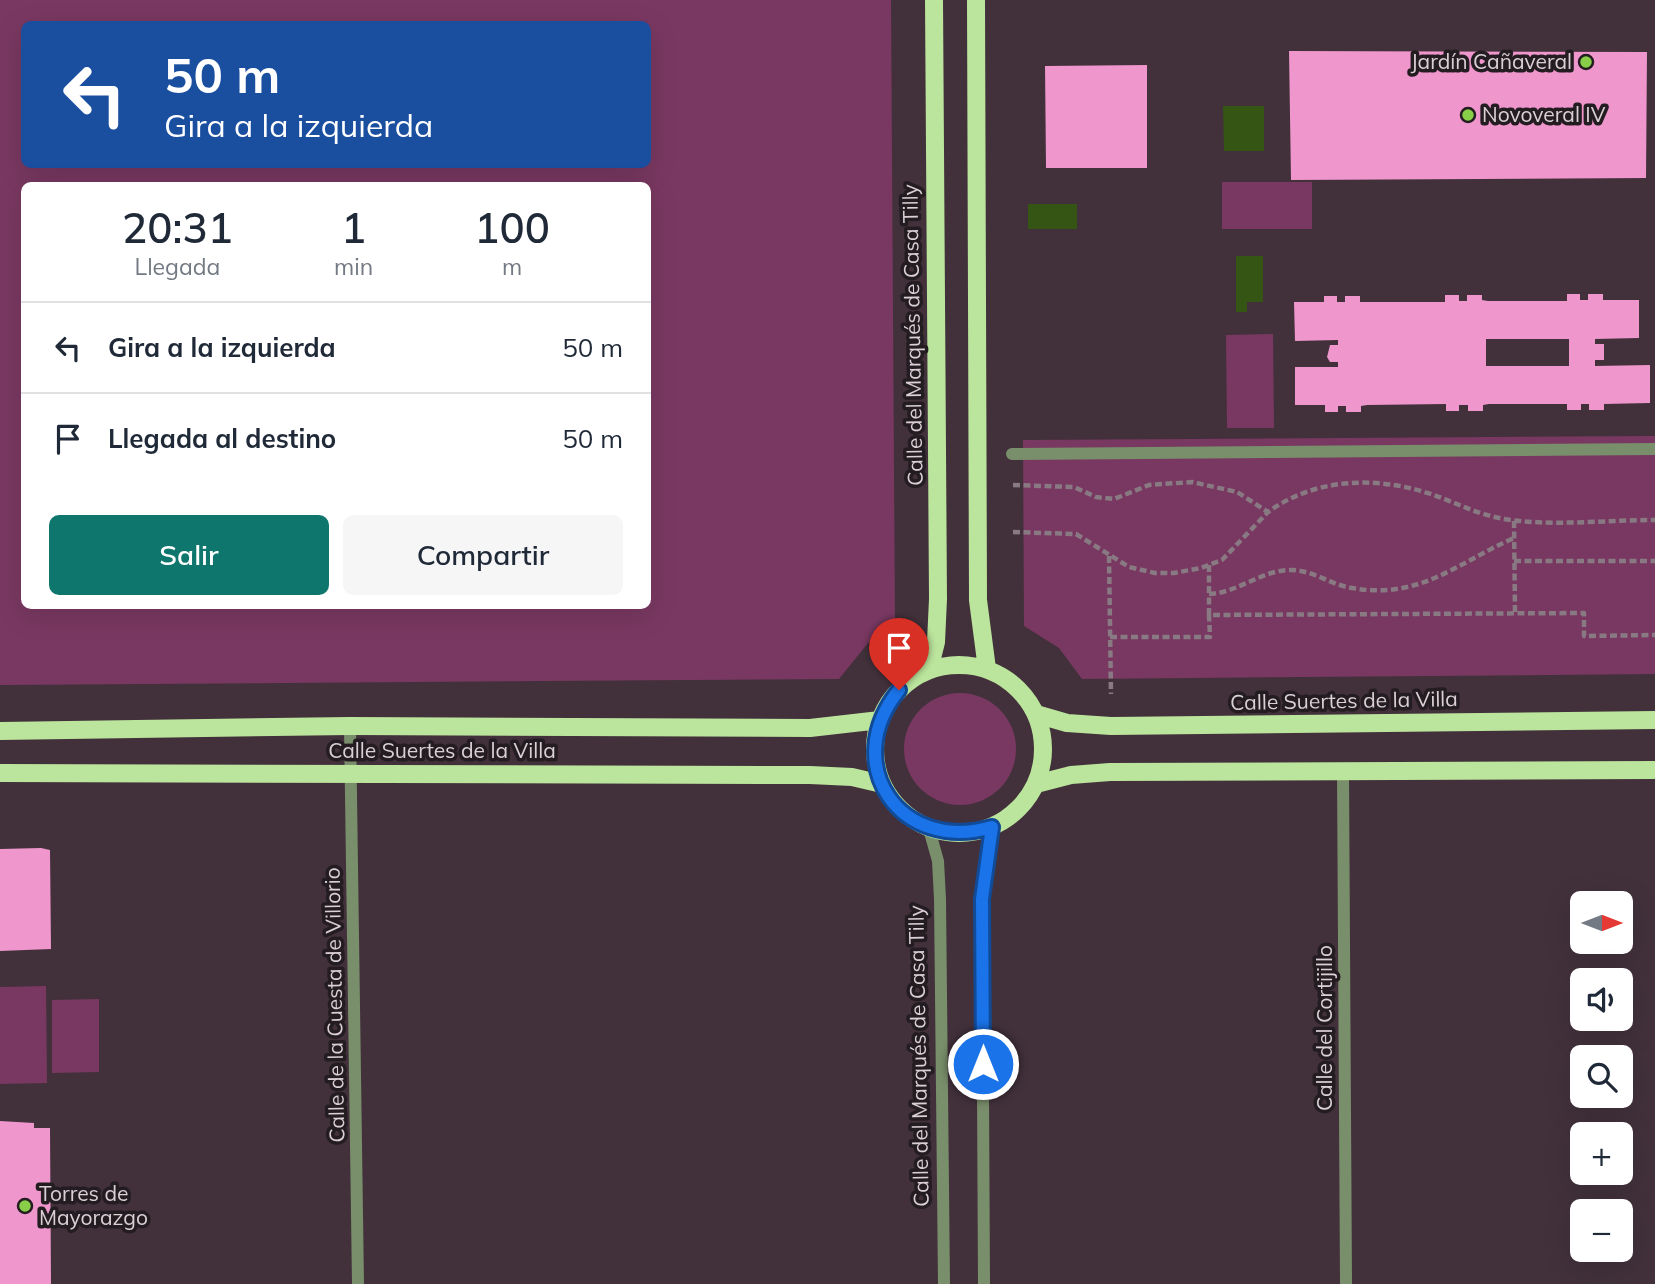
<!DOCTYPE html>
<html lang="es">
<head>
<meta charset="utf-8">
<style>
	body { margin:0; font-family:Mulish,sans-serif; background:#f6f6f7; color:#1f2937; height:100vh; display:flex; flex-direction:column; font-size:26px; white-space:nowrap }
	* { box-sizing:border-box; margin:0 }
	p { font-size:23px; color:#747a83 }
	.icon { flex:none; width:38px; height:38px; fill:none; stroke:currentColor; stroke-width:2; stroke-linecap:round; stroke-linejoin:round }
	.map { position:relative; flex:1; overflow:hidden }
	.panel { position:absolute; left:21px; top:182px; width:630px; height:427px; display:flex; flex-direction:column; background:#fff; border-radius:10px; box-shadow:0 7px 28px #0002 }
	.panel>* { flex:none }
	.hud { position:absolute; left:21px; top:21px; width:630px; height:147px; border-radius:10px; box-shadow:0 7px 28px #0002; background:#1a4fa0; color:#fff; overflow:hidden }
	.needle { width:46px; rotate:90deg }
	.controls { position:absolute; left:1570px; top:891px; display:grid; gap:14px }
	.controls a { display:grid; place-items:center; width:63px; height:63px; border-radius:10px; background:#fff; box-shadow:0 7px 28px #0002; font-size:35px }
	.pin { position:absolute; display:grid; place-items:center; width:60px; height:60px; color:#fff; margin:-72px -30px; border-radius:50% 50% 50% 0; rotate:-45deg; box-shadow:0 0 7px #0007 }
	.pin .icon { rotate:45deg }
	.me { position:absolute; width:77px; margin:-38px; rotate:0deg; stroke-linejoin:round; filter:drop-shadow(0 0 5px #0008) }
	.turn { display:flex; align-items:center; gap:24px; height:147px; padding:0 28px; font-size:32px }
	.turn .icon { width:91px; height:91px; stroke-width:2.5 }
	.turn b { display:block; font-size:49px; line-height:60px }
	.eta { display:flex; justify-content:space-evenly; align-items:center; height:119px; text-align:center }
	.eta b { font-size:42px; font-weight:600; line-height:49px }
	.button { display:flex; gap:14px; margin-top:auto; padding:14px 28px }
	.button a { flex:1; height:80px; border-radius:10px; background:#0f766e; color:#fff; font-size:28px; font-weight:600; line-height:80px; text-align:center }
	.button a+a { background:#f6f6f7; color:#1f2937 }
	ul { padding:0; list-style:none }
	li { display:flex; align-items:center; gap:21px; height:91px; padding:0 28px; border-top:2px solid #e0e1e3 }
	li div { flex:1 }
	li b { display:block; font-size:26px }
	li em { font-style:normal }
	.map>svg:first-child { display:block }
</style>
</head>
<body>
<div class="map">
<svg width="1655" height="1284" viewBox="0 0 1655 1284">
	<rect width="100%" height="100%" fill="#42313b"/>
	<path fill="#793861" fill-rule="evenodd" d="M 0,0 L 891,0 L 895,625 L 868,643 L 839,679 L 0,685 ZM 648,24 L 648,164 L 24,164 L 24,24 ZM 24,186 L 648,186 L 648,606 L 24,606 Z
		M 1222,182 L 1312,182 L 1312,229 L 1222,229 Z
		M 1273,334 L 1274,428 L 1227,428 L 1226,335 Z
		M 1655,436 L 1655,674 L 1082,679 L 1059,648 L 1024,626 L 1023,440 Z
		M904 749a56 56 0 1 1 112 0a56 56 0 1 1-112 0Z
		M 46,986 L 47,1083 L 0,1084 L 0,987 Z
		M 99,999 L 99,1072 L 52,1073 L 52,1000 Z"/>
	<path fill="#355514" d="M 1223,106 L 1264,106 L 1264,151 L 1224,151 Z
		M 1028,204 L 1077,204 L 1077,229 L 1028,229 Z
		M 1236,256 L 1263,256 L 1263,302 L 1247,302 L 1247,312 L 1236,312 Z"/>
	<path fill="#ef96cc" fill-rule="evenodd" d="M 1289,51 L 1647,52 L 1646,178 L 1291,180 Z
		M 1147,65 L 1147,168 L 1046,168 L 1045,66 Z
		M 1567,294 L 1580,294 L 1580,300 L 1588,300 L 1588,294 L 1603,294 L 1603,300 L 1639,300 L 1639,338 L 1595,339 L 1595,344 L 1604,344 L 1604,360 L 1595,360 L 1595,366 L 1650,365 L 1650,403 L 1604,404 L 1604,410 L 1589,410 L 1589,404 L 1581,404 L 1581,410 L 1567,410 L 1567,404 L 1489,404 L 1483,405 L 1483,411 L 1468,411 L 1468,405 L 1459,405 L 1459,411 L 1446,411 L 1446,404 L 1367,405 L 1361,406 L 1361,412 L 1346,412 L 1346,406 L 1338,406 L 1338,412 L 1325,412 L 1325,405 L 1295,405 L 1295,367 L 1338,367 L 1338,362 L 1330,362 L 1327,357 L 1330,345 L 1338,345 L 1338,340 L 1295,341 L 1294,302 L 1324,302 L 1324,296 L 1337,296 L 1337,302 L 1345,302 L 1345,296 L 1360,296 L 1360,302 L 1445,302 L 1445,295 L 1459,295 L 1459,301 L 1467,301 L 1467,295 L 1482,295 L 1482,300 L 1488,301 L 1567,301 ZM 1486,339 L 1569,339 L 1569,366 L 1486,366 Z
		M 41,848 L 50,850 L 51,949 L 0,951 L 0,849 Z
		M 0,1121 L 34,1123 L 34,1128 L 50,1128 L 51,1284 L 0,1284 Z"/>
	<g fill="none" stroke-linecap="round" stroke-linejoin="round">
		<path stroke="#887982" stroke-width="4.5" stroke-dasharray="7 3.5" stroke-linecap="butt" d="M 1013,485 L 1074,487 L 1096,497 L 1114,499 L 1149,485 L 1192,482 L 1237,492 L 1268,512 C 1312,480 1369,476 1421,491 C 1453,500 1477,516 1511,520 C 1558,526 1608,520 1655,520
			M 1514,521 L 1515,614
			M 1013,532 L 1076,534 L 1129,567 L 1155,573 L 1174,573 L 1201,568 L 1222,560 L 1268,512
			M 1109,556 L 1111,694
			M 1514,561 L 1655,561
			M 1209,565 L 1209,594
			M 1209,615 L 1209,594 C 1238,593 1261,570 1291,570 C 1313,570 1331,585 1352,588 C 1420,600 1457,563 1514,538
			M 1110,637 L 1210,637 L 1209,615 L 1584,613 L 1584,636 L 1655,635"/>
		<path stroke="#798e6b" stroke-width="12" d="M 1012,454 L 1655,449
			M 350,726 L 358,1284
			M 1343,771 L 1346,1284
			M 929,829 L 938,861 L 940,899 L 944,1284
			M 984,1284 L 982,899 L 992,827"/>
		<path stroke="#bbe49c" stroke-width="18" d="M 976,0 L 978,600 L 987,669
			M875 749a84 84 0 1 1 168 0a84 84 0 1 1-168 0Z
			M 929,670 L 936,642 L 938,599 L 934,0
			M 1036,714 L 1067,723 L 1111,726 L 1655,720
			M 0,731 L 350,726 L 810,728 L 880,720
			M 0,773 L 810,775 L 852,777 L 882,784
			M 1036,784 L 1071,775 L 1110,772 L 1655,770"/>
	</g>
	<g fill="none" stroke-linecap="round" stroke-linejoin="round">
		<g stroke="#114b97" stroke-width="18">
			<path id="route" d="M 899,690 C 839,764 900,854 992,827 L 982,899 L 983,1064"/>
		</g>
		<use href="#route" stroke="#1a73e8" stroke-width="12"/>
	</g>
	<g fill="#89ce48" stroke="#231c20" stroke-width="2.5">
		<circle cx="1586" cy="62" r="7"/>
		<circle cx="1468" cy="115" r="7"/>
		<circle cx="25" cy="1206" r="7"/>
	</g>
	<g text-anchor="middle" stroke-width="7" stroke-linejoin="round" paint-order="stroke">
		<g font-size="21" fill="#dacfd5" stroke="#231c20" text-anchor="start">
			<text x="1572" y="69" text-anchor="end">Jardín Cañaveral</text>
			<text x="1482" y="122">Novoveral IV</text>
			<text x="39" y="1201">Torres de<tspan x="39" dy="24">Mayorazgo</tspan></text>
		</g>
		<g font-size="21" fill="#dacfd5" stroke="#231c20">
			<text transform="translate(913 335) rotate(-91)" y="7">Calle del Marqués de Casa Tilly</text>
			<text transform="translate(1344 701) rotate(-1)" y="7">Calle Suertes de la Villa</text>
			<text x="442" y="758">Calle Suertes de la Villa</text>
			<text transform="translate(335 1005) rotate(-91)" y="7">Calle de la Cuesta de Villorio</text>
			<text transform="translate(1325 1028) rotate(-90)" y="7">Calle del Cortijillo</text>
			<text transform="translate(919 1056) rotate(-91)" y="7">Calle del Marqués de Casa Tilly</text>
		</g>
	</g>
</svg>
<div class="controls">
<a><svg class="needle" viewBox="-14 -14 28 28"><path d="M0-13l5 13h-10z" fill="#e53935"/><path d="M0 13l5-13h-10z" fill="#747a83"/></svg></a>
<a><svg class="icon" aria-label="sound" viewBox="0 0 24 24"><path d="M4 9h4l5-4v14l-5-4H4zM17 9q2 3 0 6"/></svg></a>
<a><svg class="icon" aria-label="search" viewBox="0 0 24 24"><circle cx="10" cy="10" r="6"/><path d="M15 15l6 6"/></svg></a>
<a>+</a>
<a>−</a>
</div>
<div class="pin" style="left:899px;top:690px;background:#d93025"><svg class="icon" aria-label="arrive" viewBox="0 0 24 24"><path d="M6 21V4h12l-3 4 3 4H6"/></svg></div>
<svg class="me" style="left:983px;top:1064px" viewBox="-20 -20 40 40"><circle r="17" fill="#1a73e8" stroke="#fff" stroke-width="3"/><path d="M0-11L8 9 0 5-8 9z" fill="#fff"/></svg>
<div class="hud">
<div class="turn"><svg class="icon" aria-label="left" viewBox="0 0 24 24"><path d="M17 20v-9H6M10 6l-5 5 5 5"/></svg><div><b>50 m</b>Gira a la izquierda</div></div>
</div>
<section class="panel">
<div class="eta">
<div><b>20:31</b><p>Llegada</p></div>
<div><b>1</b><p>min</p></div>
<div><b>100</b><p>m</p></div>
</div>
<ul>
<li><svg class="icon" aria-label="left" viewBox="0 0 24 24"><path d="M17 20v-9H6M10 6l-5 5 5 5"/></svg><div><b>Gira a la izquierda</b></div><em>50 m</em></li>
<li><svg class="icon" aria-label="arrive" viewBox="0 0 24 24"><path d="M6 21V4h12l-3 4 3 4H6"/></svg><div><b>Llegada al destino</b></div><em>50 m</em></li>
</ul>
<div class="button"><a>Salir</a><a>Compartir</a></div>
</section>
</div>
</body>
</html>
